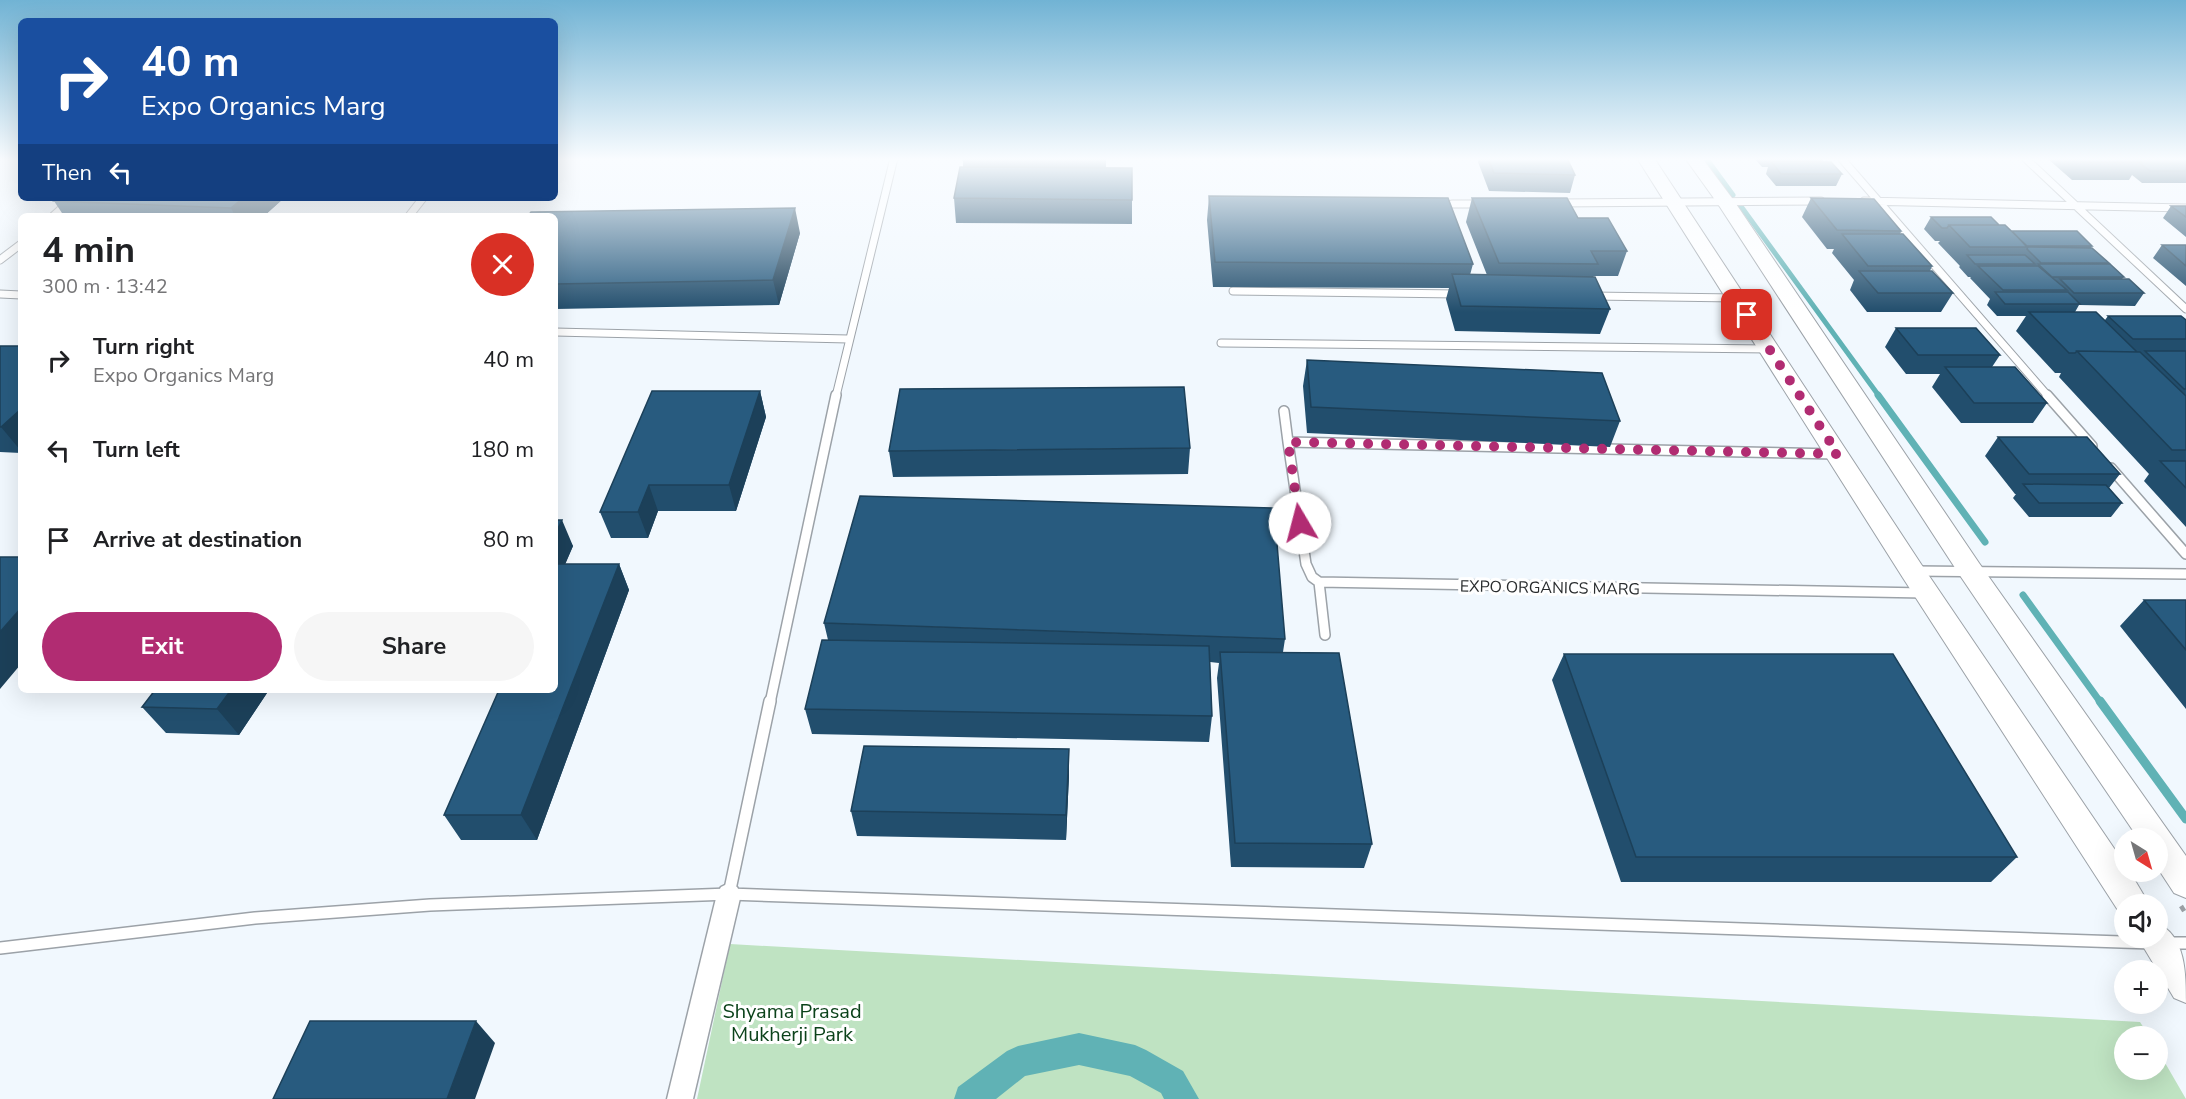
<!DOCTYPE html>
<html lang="en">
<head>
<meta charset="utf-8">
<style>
	body { margin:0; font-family:"Nunito Sans",sans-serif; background:#f6f6f6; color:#202124; height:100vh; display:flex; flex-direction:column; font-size:22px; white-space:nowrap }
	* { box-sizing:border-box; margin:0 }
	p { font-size:20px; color:#757577 }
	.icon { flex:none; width:33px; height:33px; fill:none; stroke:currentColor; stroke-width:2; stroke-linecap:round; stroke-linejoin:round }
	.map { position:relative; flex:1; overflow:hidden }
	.sheet { position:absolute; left:18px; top:213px; width:540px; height:480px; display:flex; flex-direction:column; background:#fff; border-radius:9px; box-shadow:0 6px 24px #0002 }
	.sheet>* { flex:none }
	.guide { position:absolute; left:18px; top:18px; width:540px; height:183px; border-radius:9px; box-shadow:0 6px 24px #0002; background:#1a4fa0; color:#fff; overflow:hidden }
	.needle { width:39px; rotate:143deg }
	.fabs { position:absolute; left:2114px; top:828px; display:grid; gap:12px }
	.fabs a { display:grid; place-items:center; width:54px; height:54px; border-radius:50%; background:#fff; box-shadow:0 6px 24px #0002; font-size:30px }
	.pin { position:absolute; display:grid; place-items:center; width:51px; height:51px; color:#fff; margin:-26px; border-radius:12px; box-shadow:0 3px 9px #0006 }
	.me { position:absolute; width:66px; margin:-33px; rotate:352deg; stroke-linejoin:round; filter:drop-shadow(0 0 4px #0008) }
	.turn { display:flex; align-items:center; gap:21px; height:126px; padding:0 24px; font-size:27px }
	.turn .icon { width:78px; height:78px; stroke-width:2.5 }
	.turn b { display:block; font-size:42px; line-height:51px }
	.then { display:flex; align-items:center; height:57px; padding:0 24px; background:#0003; gap:12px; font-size:22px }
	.round { display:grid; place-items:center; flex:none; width:63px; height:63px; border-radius:32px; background:#f6f6f6 }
	.summary { display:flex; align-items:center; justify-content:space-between; height:102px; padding:0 24px }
	h1 { font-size:36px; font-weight:700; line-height:45px }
	.cta { display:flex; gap:12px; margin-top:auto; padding:12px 24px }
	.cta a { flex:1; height:69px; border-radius:36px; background:#b12c72; color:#fff; font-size:24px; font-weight:700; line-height:69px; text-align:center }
	.cta a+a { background:#f6f6f6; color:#202124 }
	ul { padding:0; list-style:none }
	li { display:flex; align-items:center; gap:18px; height:90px; padding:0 24px }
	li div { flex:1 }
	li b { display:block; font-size:22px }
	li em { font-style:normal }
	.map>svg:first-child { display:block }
</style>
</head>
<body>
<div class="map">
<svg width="2186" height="1099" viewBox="0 0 2186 1099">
	<rect width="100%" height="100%" fill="#f1f8fe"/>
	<path fill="#bfe3c2" d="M 730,944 L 2140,1022 L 2149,1036 L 2124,1036 L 2124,1070 L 2157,1070 L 2157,1049 L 2186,1099 L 697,1099 Z"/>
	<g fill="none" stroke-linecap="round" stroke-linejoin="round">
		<path stroke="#60b2b5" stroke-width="5" d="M 1706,158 L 1733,195
			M 1740,205 L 1879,396"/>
		<path stroke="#60b2b5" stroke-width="7" d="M 1878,395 L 1985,542
			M 2023,595 L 2101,703"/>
		<path stroke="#60b2b5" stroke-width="9" d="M 2100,701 L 2186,819"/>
		<path fill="#60b2b5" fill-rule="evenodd" d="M 1079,1033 L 1135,1045 L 1146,1050 L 1183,1071 L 1199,1099 L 1164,1099 L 1161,1093 L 1130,1076 L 1079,1065 L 1025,1076 L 996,1099 L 954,1099 L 958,1087 L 1007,1051 L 1018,1046 Z"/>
		<g stroke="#9ca2a8" stroke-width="9">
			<path id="lane-far2" d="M 1841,158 L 2048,396
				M 2025,158 L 2186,309
				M 1864,201 L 2186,208
				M 1559,203 L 1821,201
				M 1452,204 L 1482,204
				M 53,216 L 73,198
				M 409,216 L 423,198
				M 0,260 L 21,244
				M 1233,291 L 1458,294
				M 0,294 L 21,295
				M 1592,296 L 1736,298
				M 555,332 L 848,339
				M 1221,343 L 1769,349
				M 836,396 L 894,158"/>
		</g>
		<g stroke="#9ca2a8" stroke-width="12">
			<path id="lane-far1" d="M 2047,395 L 2092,446
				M 1284,411 L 1288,442
				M 1836,454 L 1288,442 L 1306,564 L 1312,577 L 1319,582 L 1924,593
				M 2111,468 L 2186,554
				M 1915,571 L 2186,574
				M 1319,582 L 1325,635
				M 770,703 L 836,395"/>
		</g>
		<g stroke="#9ca2a8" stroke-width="14">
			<path id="lane" d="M 729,894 L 770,701
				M 2165,943 L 2186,943
				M 0,948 L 255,918 L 430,905 L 729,894 L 2151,943"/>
		</g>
		<g stroke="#9ca2a8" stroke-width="3">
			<path id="street" d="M 729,883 L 737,887 L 741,894 L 693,1099 L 667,1099 L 717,894 L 721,887 Z"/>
		</g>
		<g stroke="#9ca2a8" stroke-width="2">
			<path id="secondary" d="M 1637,158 L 1654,158 L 1921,564 L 2124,863 L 2124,872 L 2130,872 L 2149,904 L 2124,904 L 2124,916 L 2121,915 L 1903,578 Z
				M 1685,158 L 1702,158 L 1732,198 L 1979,563 L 2186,856 L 2186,898 L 2174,893 L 2157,867 L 2157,838 L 2138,838 L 1961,577 L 1718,204 Z
				M 2157,923 C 2186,936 2186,974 2186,1003 L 2174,998 L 2138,938 L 2157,938 Z"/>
		</g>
		<path stroke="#9ba0a5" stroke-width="4.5" stroke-dasharray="6 4" stroke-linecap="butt" d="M 2181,906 L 2186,914"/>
		<use href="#lane-far2" stroke="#fff" stroke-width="7"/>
		<use href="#lane-far1" stroke="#fff" stroke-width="9"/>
		<use href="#lane" stroke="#fff" stroke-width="11"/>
		<use href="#street" fill="#fff" fill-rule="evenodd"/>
		<use href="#secondary" fill="#fff" fill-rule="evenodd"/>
	</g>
	<path fill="#224e6d" d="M 963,158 L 1106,158 L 1106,168 L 1132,200 L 1132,224 L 956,223 L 954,198 L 963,167 Z
		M 1479,158 L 1567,158 L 1575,175 L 1570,193 L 1489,191 L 1478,162 Z
		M 1754,158 L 1824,158 L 1822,162 L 1842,174 L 1836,186 L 1776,186 L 1766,174 L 1768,167 L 1762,167 Z
		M 2049,158 L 2186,158 L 2186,183 L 2142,183 L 2132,175 L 2129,180 L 2072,180 L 2048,159 Z
		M 1209,196 L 1473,264 L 1470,275 L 1487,275 L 1466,222 L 1472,198 L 1578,218 L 1627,251 L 1618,276 L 1594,276 L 1593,277 L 1610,309 L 1600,334 L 1455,331 L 1446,299 L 1449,288 L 1213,287 L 1207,220 Z
		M 58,198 L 284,198 L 264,216 L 64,216 L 54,201 Z
		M 1811,198 L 1901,231 L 1900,234 L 1932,266 L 1930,271 L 1953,293 L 1941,312 L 1867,312 L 1850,290 L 1854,280 L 1832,253 L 1834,249 L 1827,249 L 1802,217 Z
		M 2171,206 L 2186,206 L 2186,237 L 2163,218 Z
		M 555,216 L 800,233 L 779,305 L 555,309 Z
		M 1931,217 L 1999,225 L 2012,231 L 2092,246 L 2091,248 L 2109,263 L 2108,264 L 2124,277 L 2122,279 L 2144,293 L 2135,306 L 2079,305 L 2075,312 L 2105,320 L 2108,316 L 2186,339 L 2186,527 L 2144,481 L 2149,474 L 2059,377 L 2061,373 L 2055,373 L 2016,331 L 2026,316 L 1997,316 L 1987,305 L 1990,299 L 1970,278 L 1971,277 L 1968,277 L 1959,267 L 1960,266 L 1938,243 L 1940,241 L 1935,241 L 1924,229 Z
		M 2162,245 L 2186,245 L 2186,286 L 2153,258 Z
		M 1896,328 L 2000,355 L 1992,367 L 2047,403 L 2033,423 L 1961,423 L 1932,387 L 1940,374 L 1906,374 L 1885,347 Z
		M 0,346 L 21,346 L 21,453 L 0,452 Z
		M 1307,360 L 1620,421 L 1610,447 L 1307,433 L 1303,386 Z
		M 760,391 L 766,417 L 736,511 L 658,511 L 648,538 L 611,538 L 600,512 Z
		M 1998,437 L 2120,474 L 2109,488 L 2122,503 L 2111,517 L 2029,517 L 2013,498 L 2016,494 L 2015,494 L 1985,456 Z
		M 1190,448 L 1188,474 L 893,477 L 889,451 Z
		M 555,520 L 573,546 L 565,564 L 619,564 L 629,590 L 537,840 L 461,840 L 444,815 L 555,690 Z
		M 2144,600 L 2186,600 L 2186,709 L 2120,626 Z
		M 824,623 L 1285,639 L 1283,652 L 1372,844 L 1364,868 L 1231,867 L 1217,678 L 1219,663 L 1210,662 L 1212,716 L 1209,742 L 812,734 L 805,709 L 828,640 Z
		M 1564,654 L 2017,857 L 1991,882 L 1621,882 L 1552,680 Z
		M 269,690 L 239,735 L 166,733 L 142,707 Z
		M 1069,775 L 1066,840 L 857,836 L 851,811 Z"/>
	<path fill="#1c4059" d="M 243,198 L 284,198 L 264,216 L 235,216 L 231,208 Z
		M 795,208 L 800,233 L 779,305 L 773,280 Z
		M 760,391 L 766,417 L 736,511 L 729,485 Z
		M 21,409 L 21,451 L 1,427 Z
		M 649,485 L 658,511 L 648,538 L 638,512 Z
		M 562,520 L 573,546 L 555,588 L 555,535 Z
		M 619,564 L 629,590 L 537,840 L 521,815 Z
		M 21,608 L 21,664 L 0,689 L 0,632 Z
		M 231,690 L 269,690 L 239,735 L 217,709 Z
		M 1069,749 L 1069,775 L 1066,840 L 1066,815 Z
		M 476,1021 L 495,1043 L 475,1099 L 447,1099 Z"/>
	<path fill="#285b7f" stroke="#1c4059" stroke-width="1.5" d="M 963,158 L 1106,158 L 1106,159 L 963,160 Z
		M 1488,158 L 1567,158 L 1575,175 L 1494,173 Z
		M 2079,158 L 2136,158 L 2141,162 L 2083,162 Z
		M 2136,158 L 2186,158 L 2186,171 L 2150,171 L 2140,163 L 2141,162 Z
		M 1771,161 L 1831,162 L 1842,174 L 1781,174 Z
		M 960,167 L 1132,168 L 1132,200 L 954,198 Z
		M 1209,196 L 1448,198 L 1473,264 L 1215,262 Z
		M 58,198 L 243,198 L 231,208 L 54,201 Z
		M 1472,198 L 1567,198 L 1578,218 L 1608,218 L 1627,251 L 1591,251 L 1598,264 L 1499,263 Z
		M 1811,198 L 1874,199 L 1901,231 L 1837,230 Z
		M 2171,206 L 2186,206 L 2186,217 Z
		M 795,208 L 773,280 L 555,284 L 555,216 L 528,216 L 531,212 Z
		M 1931,217 L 1991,217 L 1999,225 L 1949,225 L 1947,228 L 1942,228 Z
		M 1949,225 L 2005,225 L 2028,247 L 1970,247 Z
		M 2012,231 L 2077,231 L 2092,246 L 2026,246 Z
		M 1842,234 L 1903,234 L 1932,266 L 1868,266 Z
		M 2162,245 L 2186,245 L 2186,266 Z
		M 2028,247 L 2092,248 L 2109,263 L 2041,263 L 2027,249 Z
		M 1967,255 L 2025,255 L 2035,264 L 1975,264 Z
		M 2038,264 L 2110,264 L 2124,277 L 2052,277 Z
		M 1978,266 L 2038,266 L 2067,290 L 2003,290 Z
		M 1859,271 L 1932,271 L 1953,293 L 1878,293 Z
		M 1452,274 L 1595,277 L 1610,309 L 1461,306 Z
		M 2060,279 L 2129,279 L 2144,293 L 2074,293 Z
		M 1995,292 L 2068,292 L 2080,304 L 2005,304 Z
		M 2029,312 L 2096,312 L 2137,352 L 2077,351 L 2075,353 L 2069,353 Z
		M 2108,316 L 2181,316 L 2186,320 L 2186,339 L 2133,339 Z
		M 1896,328 L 1976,328 L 2000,355 L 1918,355 Z
		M 0,346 L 21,346 L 21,409 L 1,427 L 0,427 Z
		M 2077,351 L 2140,352 L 2186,396 L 2186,450 L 2172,450 Z
		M 2145,351 L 2186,351 L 2186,389 L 2184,389 Z
		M 1307,360 L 1602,373 L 1620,421 L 1311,407 Z
		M 1945,367 L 2015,367 L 2047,403 L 1974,403 Z
		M 1184,387 L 1190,448 L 889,451 L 900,389 Z
		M 652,391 L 760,391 L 729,485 L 649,485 L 638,512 L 600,512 Z
		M 1998,437 L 2087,437 L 2120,474 L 2029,474 Z
		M 2160,461 L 2186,461 L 2186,488 Z
		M 2023,484 L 2106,485 L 2122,503 L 2039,503 Z
		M 860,496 L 1274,508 L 1285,639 L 824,623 Z
		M 555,520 L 562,520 L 555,535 Z
		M 0,557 L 21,557 L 21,608 L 0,632 Z
		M 555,564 L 619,564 L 521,815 L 444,815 L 499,690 L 555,690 Z
		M 2144,600 L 2186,600 L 2186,650 Z
		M 822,640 L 1209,646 L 1212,716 L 805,709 Z
		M 1220,652 L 1339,653 L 1372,844 L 1235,843 Z
		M 1564,654 L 1893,654 L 2017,857 L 1636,857 Z
		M 155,690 L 231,690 L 217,709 L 142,707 Z
		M 864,746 L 1069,749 L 1066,815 L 851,811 Z
		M 310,1021 L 476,1021 L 447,1099 L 273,1099 Z"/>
	<linearGradient id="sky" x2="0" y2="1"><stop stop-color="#71b3d4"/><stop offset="0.51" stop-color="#f9fcff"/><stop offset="1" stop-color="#f9fcff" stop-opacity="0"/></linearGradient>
	<rect width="2186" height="312" fill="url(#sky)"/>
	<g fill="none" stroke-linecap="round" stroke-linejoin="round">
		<path stroke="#b12c72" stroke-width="10" stroke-dasharray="0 18" d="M 1300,523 L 1288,442 L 1838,454 L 1747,315"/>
	</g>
	<g text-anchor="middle" stroke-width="6" stroke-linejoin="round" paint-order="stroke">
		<g font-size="16" fill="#292c2e" stroke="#fff">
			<text transform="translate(1550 587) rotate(1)" y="6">EXPO ORGANICS MARG</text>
		</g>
		<g font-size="20" fill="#0b421a" stroke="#fff">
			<text x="792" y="1018">Shyama Prasad<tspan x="792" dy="23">Mukherji Park</tspan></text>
		</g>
	</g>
</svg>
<div class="fabs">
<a><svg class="needle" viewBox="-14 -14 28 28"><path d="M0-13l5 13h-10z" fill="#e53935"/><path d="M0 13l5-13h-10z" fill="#757577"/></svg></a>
<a><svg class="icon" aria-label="sound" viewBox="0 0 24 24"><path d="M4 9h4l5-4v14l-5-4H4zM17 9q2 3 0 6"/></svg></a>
<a>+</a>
<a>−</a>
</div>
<div class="pin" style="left:1747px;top:315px;background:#d93025"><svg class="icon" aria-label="arrive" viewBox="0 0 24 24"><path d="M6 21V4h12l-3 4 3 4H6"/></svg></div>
<svg class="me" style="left:1300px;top:523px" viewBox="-20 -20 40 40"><circle r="19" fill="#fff"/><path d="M0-13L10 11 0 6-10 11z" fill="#b12c72"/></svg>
<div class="guide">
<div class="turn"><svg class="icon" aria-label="right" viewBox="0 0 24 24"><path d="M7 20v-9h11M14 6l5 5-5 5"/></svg><div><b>40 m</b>Expo Organics Marg</div></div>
<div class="then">Then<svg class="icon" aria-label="left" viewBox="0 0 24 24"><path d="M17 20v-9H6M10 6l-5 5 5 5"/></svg></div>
</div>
<section class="sheet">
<div class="summary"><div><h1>4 min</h1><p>300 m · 13:42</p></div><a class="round" style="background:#d93025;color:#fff"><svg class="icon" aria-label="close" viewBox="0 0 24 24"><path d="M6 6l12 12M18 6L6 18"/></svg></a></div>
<ul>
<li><svg class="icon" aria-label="right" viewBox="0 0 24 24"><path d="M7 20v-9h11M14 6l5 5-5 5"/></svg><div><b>Turn right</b><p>Expo Organics Marg</p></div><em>40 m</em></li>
<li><svg class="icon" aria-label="left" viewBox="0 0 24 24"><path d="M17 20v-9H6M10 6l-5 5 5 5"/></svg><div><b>Turn left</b></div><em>180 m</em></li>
<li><svg class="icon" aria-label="arrive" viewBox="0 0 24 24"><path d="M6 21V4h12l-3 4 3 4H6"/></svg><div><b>Arrive at destination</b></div><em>80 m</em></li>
</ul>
<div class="cta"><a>Exit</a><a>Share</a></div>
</section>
</div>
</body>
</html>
